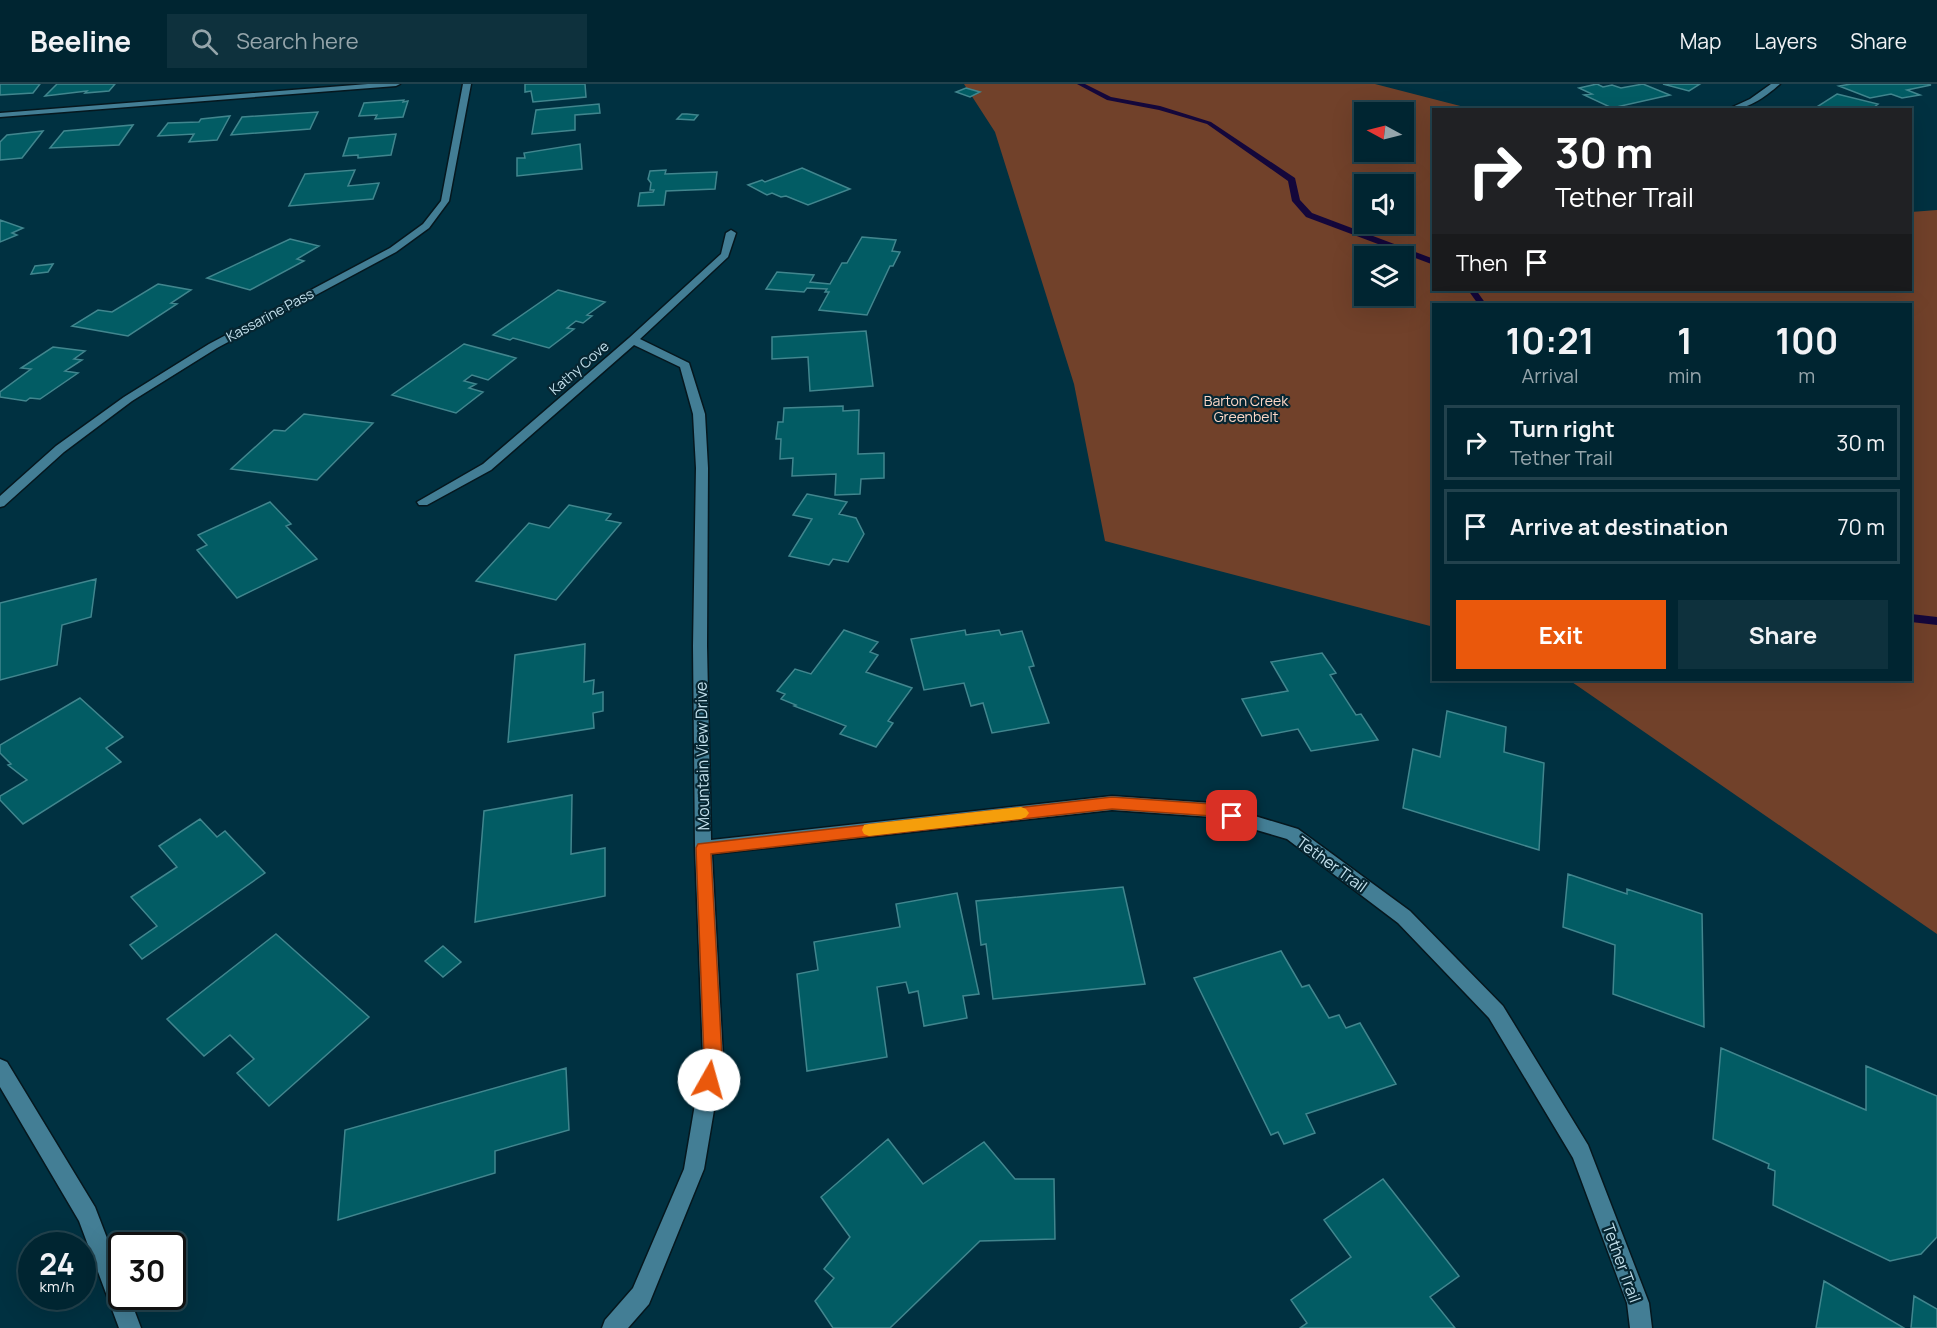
<!DOCTYPE html>
<html lang="en">
<head>
<meta charset="utf-8">
<style>
	body { margin:0; font-family:Manrope,sans-serif; background:#0e313d; color:#f1f3f6; height:100vh; display:flex; flex-direction:column; font-size:22px; white-space:nowrap }
	* { box-sizing:border-box; margin:0 }
	p { font-size:20px; color:#95a5ab }
	.icon { flex:none; width:33px; height:33px; fill:none; stroke:currentColor; stroke-width:2; stroke-linecap:round; stroke-linejoin:round }
	.map { position:relative; flex:1; overflow:hidden }
	.drawer { position:absolute; left:1432px; top:219px; width:480px; height:378px; display:flex; flex-direction:column; background:#002531; border-radius:0px; box-shadow:0 6px 24px #0002,0 0 0 2px #22424d }
	.drawer>* { flex:none }
	.banner { position:absolute; left:1432px; top:24px; width:480px; height:183px; border-radius:0px; box-shadow:0 6px 24px #0002,0 0 0 2px #22424d; background:#202124; color:#fff; overflow:hidden }
	.needle { width:39px; rotate:277deg }
	.tools { position:absolute; left:1354px; top:18px; display:grid; gap:12px }
	.tools a { display:grid; place-items:center; width:60px; height:60px; border-radius:0px; background:#002531; box-shadow:0 6px 24px #0002,0 0 0 2px #22424d; font-size:30px }
	.speed { position:absolute; left:18px; top:1148px; display:flex; gap:12px; font-size:30px; font-weight:700; text-align:center }
	.speed>* { display:grid; place-content:center; width:78px; height:78px; border-radius:50%; background:#002531; box-shadow:0 6px 24px #0002,0 0 0 2px #22424d; line-height:1 }
	.speed small { font-size:15px; font-weight:400 }
	.speed .limit { border:3px solid #111; border-radius:9px; background:#fff; color:#111 }
	.pin { position:absolute; display:grid; place-items:center; width:51px; height:51px; color:#fff; margin:-26px; border-radius:12px; box-shadow:0 3px 9px #0006 }
	.me { position:absolute; width:66px; margin:-33px; rotate:7deg; stroke-linejoin:round; filter:drop-shadow(0 0 4px #0008) }
	.turn { display:flex; align-items:center; gap:21px; height:126px; padding:0 24px; font-size:27px }
	.turn .icon { width:78px; height:78px; stroke-width:2.5 }
	.turn b { display:block; font-size:42px; line-height:51px }
	.then { display:flex; align-items:center; height:57px; padding:0 24px; background:#0003; gap:12px; font-size:22px }
	.eta { display:flex; justify-content:space-evenly; align-items:center; height:102px; text-align:center }
	.eta b { font-size:36px; font-weight:700; line-height:42px }
	.primary-button { display:flex; gap:12px; margin-top:auto; padding:12px 24px }
	.primary-button a { flex:1; height:69px; border-radius:0px; background:#ea580c; color:#fff; font-size:24px; font-weight:700; line-height:69px; text-align:center }
	.primary-button a+a { background:#0e313d; color:#f1f3f6 }
	ul { padding:0; list-style:none }
	li { display:flex; align-items:center; gap:18px; height:75px; margin:0 12px 9px; padding:0 12px; border:3px solid #22424d; border-radius:0px }
	li div { flex:1 }
	li b { display:block; font-size:22px }
	li em { font-style:normal }
	header { display:flex; align-items:center; gap:36px; box-sizing:border-box; height:84px; padding:0 30px; background:#002531; border-bottom:2px solid #22424d }
	header strong { font-size:28px }
	nav { display:flex; gap:33px; margin-inline-start:auto; font-size:21px }
	.search { width:420px; height:54px; background:#0e313d; display:flex; align-items:center; gap:15px; box-sizing:border-box; padding:0 21px; border-radius:0px; color:#95a5ab; font-size:22px }
	.map>svg:first-child { display:block }
</style>
</head>
<body>
<header>
<strong>Beeline</strong>
<div class="search"><svg class="icon" aria-label="search" viewBox="0 0 24 24"><circle cx="10" cy="10" r="6"/><path d="M15 15l6 6"/></svg>Search here</div>
<nav><a>Map</a><a>Layers</a><a>Share</a></nav>
</header>
<div class="map">
<svg width="1937" height="1244" viewBox="0 0 1937 1244">
	<rect width="100%" height="100%" fill="#003141"/>
	<path fill="#71412a" fill-rule="evenodd" d="M 964,0 L 1375,0 L 1472,25 L 1434,26 L 1434,206 L 1911,206 L 1911,128 L 1937,126 L 1937,850 L 1569,596 L 1911,596 L 1911,220 L 1434,220 L 1434,543 L 1105,457 L 1074,300 L 995,48 ZM 1365,28 L 1404,28 L 1404,68 L 1365,68 ZM 1365,100 L 1404,100 L 1404,140 L 1365,140 ZM 1365,172 L 1404,172 L 1404,212 L 1365,212 Z"/>
	<g fill="none" stroke-linecap="round" stroke-linejoin="round">
		<path fill="#14073b" fill-rule="evenodd" d="M 1077,0 L 1085,0 L 1111,13 L 1160,22 L 1211,38 L 1295,94 L 1300,116 L 1312,129 L 1434,175 L 1434,181 L 1306,133 L 1292,117 L 1288,97 L 1207,40 L 1159,26 L 1107,16 Z
			M 1468,206 L 1476,206 L 1486,220 L 1478,220 Z
			M 1911,530 L 1937,533 L 1937,541 L 1911,538 Z"/>
	</g>
	<path fill="#025c64" stroke="#41868e" stroke-width="1.5" d="M 0,0 L 40,0 L 33,9 L 0,11 Z
		M 57,0 L 115,0 L 109,7 L 85,9 L 87,7 L 45,12 Z
		M 525,0 L 585,0 L 586,13 L 533,18 L 531,7 L 525,8 Z
		M 1597,0 L 1603,3 L 1612,1 L 1621,4 L 1643,0 L 1670,11 L 1612,24 L 1584,11 L 1592,10 L 1579,4 Z
		M 1663,0 L 1700,0 L 1689,7 Z
		M 1927,0 L 1931,1 L 1907,6 L 1920,11 L 1902,14 L 1891,10 L 1870,14 L 1839,2 L 1851,0 Z
		M 966,4 L 980,8 L 970,13 L 956,8 Z
		M 1837,10 L 1878,20 L 1873,24 L 1879,26 L 1815,24 Z
		M 404,16 L 403,18 L 408,17 L 403,33 L 375,35 L 377,31 L 359,32 L 364,19 Z
		M 599,20 L 600,29 L 575,31 L 575,46 L 532,50 L 536,26 Z
		M 318,28 L 310,45 L 231,51 L 242,33 Z
		M 682,30 L 687,30 L 698,31 L 694,36 L 677,35 Z
		M 230,32 L 217,56 L 189,58 L 194,50 L 158,52 L 168,39 L 199,38 L 201,35 Z
		M 133,41 L 119,61 L 50,64 L 64,47 Z
		M 43,47 L 22,74 L 0,76 L 0,58 L 7,51 Z
		M 396,50 L 391,71 L 358,74 L 358,71 L 343,72 L 349,54 Z
		M 580,60 L 582,85 L 517,92 L 517,74 L 525,74 L 524,69 Z
		M 802,84 L 850,105 L 808,121 L 786,112 L 781,113 L 772,109 L 767,111 L 748,101 L 762,96 L 765,98 Z
		M 355,86 L 348,102 L 379,99 L 373,115 L 289,122 L 305,90 Z
		M 666,86 L 665,90 L 717,88 L 715,105 L 666,107 L 664,121 L 638,122 L 640,109 L 653,108 L 654,106 L 650,106 L 651,99 L 648,95 L 650,87 Z
		M 0,136 L 23,144 L 12,149 L 17,151 L 0,158 Z
		M 862,153 L 896,156 L 892,167 L 900,168 L 893,182 L 890,182 L 867,231 L 819,226 L 829,208 L 825,208 L 827,205 L 807,204 L 804,208 L 766,205 L 777,188 L 814,191 L 810,198 L 830,200 L 842,179 L 847,179 Z
		M 290,155 L 319,162 L 297,175 L 304,177 L 250,206 L 207,194 Z
		M 53,180 L 48,188 L 31,190 L 35,182 Z
		M 158,200 L 191,206 L 171,219 L 177,220 L 128,252 L 72,242 L 98,226 L 112,228 Z
		M 558,206 L 605,218 L 587,231 L 592,232 L 583,239 L 576,237 L 567,244 L 574,245 L 549,264 L 513,254 L 510,256 L 493,251 Z
		M 866,247 L 873,302 L 810,307 L 808,273 L 772,275 L 772,253 Z
		M 464,260 L 516,274 L 488,296 L 472,291 L 464,297 L 476,300 L 469,304 L 483,308 L 456,329 L 392,311 Z
		M 53,263 L 85,267 L 74,275 L 82,276 L 65,287 L 78,289 L 40,315 L 30,314 L 26,317 L 0,313 L 0,308 L 31,285 L 21,284 Z
		M 843,322 L 843,327 L 859,326 L 858,370 L 884,369 L 884,394 L 861,395 L 860,410 L 835,411 L 836,390 L 792,392 L 793,374 L 780,375 L 781,355 L 776,355 L 778,338 L 783,338 L 784,324 Z
		M 304,330 L 373,339 L 317,396 L 231,385 L 274,346 L 285,347 Z
		M 807,410 L 847,418 L 839,430 L 856,434 L 864,450 L 848,478 L 833,475 L 829,481 L 789,472 L 812,435 L 793,431 Z
		M 270,418 L 291,440 L 286,442 L 317,475 L 237,514 L 197,466 L 207,461 L 198,451 Z
		M 569,421 L 611,430 L 606,436 L 621,439 L 556,516 L 476,497 L 529,439 L 549,444 Z
		M 96,495 L 91,533 L 62,541 L 57,581 L 0,596 L 0,519 Z
		M 844,546 L 878,558 L 870,568 L 878,571 L 866,588 L 912,604 L 888,637 L 893,639 L 876,663 L 840,650 L 846,642 L 794,622 L 796,621 L 781,615 L 785,610 L 777,607 L 795,585 L 811,590 Z
		M 965,546 L 966,551 L 999,546 L 1001,551 L 1022,547 L 1034,582 L 1029,583 L 1049,639 L 992,649 L 983,619 L 971,622 L 964,599 L 924,606 L 911,555 Z
		M 585,560 L 584,598 L 594,596 L 593,610 L 603,608 L 603,627 L 593,629 L 594,644 L 508,658 L 515,571 Z
		M 1322,569 L 1336,589 L 1330,591 L 1356,631 L 1361,630 L 1378,656 L 1311,667 L 1298,645 L 1262,652 L 1242,615 L 1288,607 L 1271,578 Z
		M 80,614 L 123,653 L 106,664 L 121,678 L 23,740 L 0,716 L 0,712 L 27,696 L 8,681 L 11,680 L 0,669 L 0,661 Z
		M 1447,627 L 1506,643 L 1504,668 L 1544,679 L 1539,766 L 1403,724 L 1413,665 L 1440,673 Z
		M 572,711 L 571,770 L 605,764 L 605,812 L 475,838 L 484,727 Z
		M 200,735 L 217,753 L 225,747 L 265,789 L 142,875 L 130,861 L 157,842 L 131,813 L 177,783 L 159,762 Z
		M 1568,790 L 1627,810 L 1627,805 L 1702,830 L 1704,943 L 1613,910 L 1615,861 L 1563,843 Z
		M 1123,803 L 1145,900 L 993,915 L 986,860 L 981,861 L 976,817 Z
		M 957,809 L 979,910 L 963,912 L 967,934 L 924,942 L 918,907 L 909,909 L 906,898 L 877,903 L 887,973 L 807,987 L 797,890 L 818,886 L 814,858 L 900,843 L 896,820 Z
		M 276,850 L 369,933 L 269,1022 L 237,989 L 254,975 L 230,951 L 204,972 L 167,935 Z
		M 443,862 L 461,878 L 443,893 L 425,877 Z
		M 1281,867 L 1302,903 L 1309,901 L 1329,934 L 1339,931 L 1346,944 L 1360,939 L 1396,1000 L 1306,1030 L 1315,1049 L 1284,1060 L 1278,1048 L 1271,1051 L 1194,894 Z
		M 1721,964 L 1866,1026 L 1866,982 L 1937,1012 L 1937,1153 L 1921,1170 L 1890,1177 L 1773,1121 L 1775,1087 L 1768,1084 L 1769,1080 L 1713,1055 Z
		M 566,984 L 569,1046 L 495,1067 L 495,1089 L 338,1136 L 345,1046 Z
		M 888,1055 L 923,1100 L 984,1058 L 1015,1095 L 1054,1095 L 1055,1155 L 980,1157 L 890,1244 L 833,1244 L 815,1217 L 834,1194 L 824,1185 L 850,1153 L 821,1113 Z
		M 1383,1095 L 1459,1192 L 1430,1213 L 1455,1244 L 1300,1244 L 1307,1239 L 1291,1216 L 1351,1173 L 1324,1136 Z
		M 1824,1197 L 1904,1244 L 1816,1244 Z
		M 1914,1212 L 1937,1225 L 1937,1244 L 1911,1244 Z"/>
	<g fill="none" stroke-linecap="round" stroke-linejoin="round">
		<g stroke="#05171e" stroke-width="3">
			<path id="minor" d="M 368,0 L 400,0 L 396,2 L 0,33 L 0,29 Z
				M 463,0 L 471,0 L 449,117 L 429,144 L 396,168 L 217,264 L 132,317 L 64,368 L 4,422 L 0,423 L 0,412 L 56,362 L 124,313 L 209,260 L 390,164 L 423,140 L 441,117 Z
				M 1771,0 L 1780,0 C 1764,14 1747,26 1726,26 L 1750,15 Z
				M 731,146 L 736,149 L 728,173 L 640,255 L 689,279 L 705,330 L 708,384 L 707,562 L 711,756 L 1112,712 L 1212,719 L 1298,745 L 1410,827 L 1503,922 L 1588,1061 L 1649,1219 L 1652,1244 L 1630,1244 L 1627,1219 L 1573,1074 L 1489,934 L 1398,839 L 1287,755 L 1212,733 L 1112,726 L 712,770 L 723,973 L 704,1085 L 649,1220 L 628,1244 L 602,1244 L 605,1236 L 633,1204 L 684,1085 L 703,973 L 695,764 L 693,562 L 696,384 L 693,330 L 680,283 L 634,261 L 491,386 L 427,421 L 419,421 L 417,418 L 483,380 L 629,254 L 721,170 L 726,149 Z
				M 0,975 L 7,978 L 95,1123 L 122,1193 L 122,1212 L 129,1212 L 141,1244 L 119,1244 L 79,1137 L 0,1003 Z"/>
		</g>
		<use href="#minor" fill="#437e95" fill-rule="evenodd"/>
	</g>
	<path fill="#ea580c" stroke="#983908" stroke-width="1.5" d="M 1112,713 L 1212,720 L 1237,728 L 1239,732 L 1237,736 L 1232,738 L 1212,732 L 1112,725 L 711,770 L 722,973 L 716,1002 L 709,1005 L 703,1002 L 700,996 L 704,973 L 696,764 L 698,760 Z"/>
	<path fill="#f59e0b" d="M 1021,723 L 1026,725 L 1029,729 L 1026,733 L 1021,735 L 869,752 L 864,750 L 862,746 L 864,741 L 869,740 Z"/>
	<g text-anchor="middle" stroke-width="4.5" stroke-linejoin="round" paint-order="stroke">
		<g font-size="14" fill="#c3e0ec" stroke="#062632">
			<text transform="translate(270 231) rotate(-28)" y="5">Kassarine Pass</text>
			<text transform="translate(579 284) rotate(-41)" y="5">Kathy Cove</text>
		</g>
		<g font-size="14" fill="#fdd7c6" stroke="#062632">
			<text x="1246" y="322">Barton Creek<tspan x="1246" dy="16">Greenbelt</tspan></text>
		</g>
		<g font-size="16" fill="#c3e0ec" stroke="#062632">
			<text transform="translate(702 672) rotate(-91)" y="6">Mountain View Drive</text>
			<text transform="translate(1332 780) rotate(36)" y="6">Tether Trail</text>
			<text transform="translate(1622 1179) rotate(70)" y="6">Tether Trail</text>
		</g>
	</g>
</svg>
<div class="tools">
<a><svg class="needle" viewBox="-14 -14 28 28"><path d="M0-13l5 13h-10z" fill="#e53935"/><path d="M0 13l5-13h-10z" fill="#95a5ab"/></svg></a>
<a><svg class="icon" aria-label="sound" viewBox="0 0 24 24"><path d="M4 9h4l5-4v14l-5-4H4zM17 9q2 3 0 6"/></svg></a>
<a><svg class="icon" aria-label="layers" viewBox="0 0 24 24"><path d="M12 4l9 5-9 5-9-5zM3 14l9 5 9-5"/></svg></a>
</div>
<div class="speed"><div>24<small>km/h</small></div><div class="limit">30</div></div>
<div class="pin" style="left:1232px;top:732px;background:#d93025"><svg class="icon" aria-label="arrive" viewBox="0 0 24 24"><path d="M6 21V4h12l-3 4 3 4H6"/></svg></div>
<svg class="me" style="left:709px;top:996px" viewBox="-20 -20 40 40"><circle r="19" fill="#fff"/><path d="M0-13L10 11 0 6-10 11z" fill="#ea580c"/></svg>
<div class="banner">
<div class="turn"><svg class="icon" aria-label="right" viewBox="0 0 24 24"><path d="M7 20v-9h11M14 6l5 5-5 5"/></svg><div><b>30 m</b>Tether Trail</div></div>
<div class="then">Then<svg class="icon" aria-label="arrive" viewBox="0 0 24 24"><path d="M6 21V4h12l-3 4 3 4H6"/></svg></div>
</div>
<section class="drawer">
<div class="eta">
<div><b>10:21</b><p>Arrival</p></div>
<div><b>1</b><p>min</p></div>
<div><b>100</b><p>m</p></div>
</div>
<ul>
<li><svg class="icon" aria-label="right" viewBox="0 0 24 24"><path d="M7 20v-9h11M14 6l5 5-5 5"/></svg><div><b>Turn right</b><p>Tether Trail</p></div><em>30 m</em></li>
<li><svg class="icon" aria-label="arrive" viewBox="0 0 24 24"><path d="M6 21V4h12l-3 4 3 4H6"/></svg><div><b>Arrive at destination</b></div><em>70 m</em></li>
</ul>
<div class="primary-button"><a>Exit</a><a>Share</a></div>
</section>
</div>
</body>
</html>
